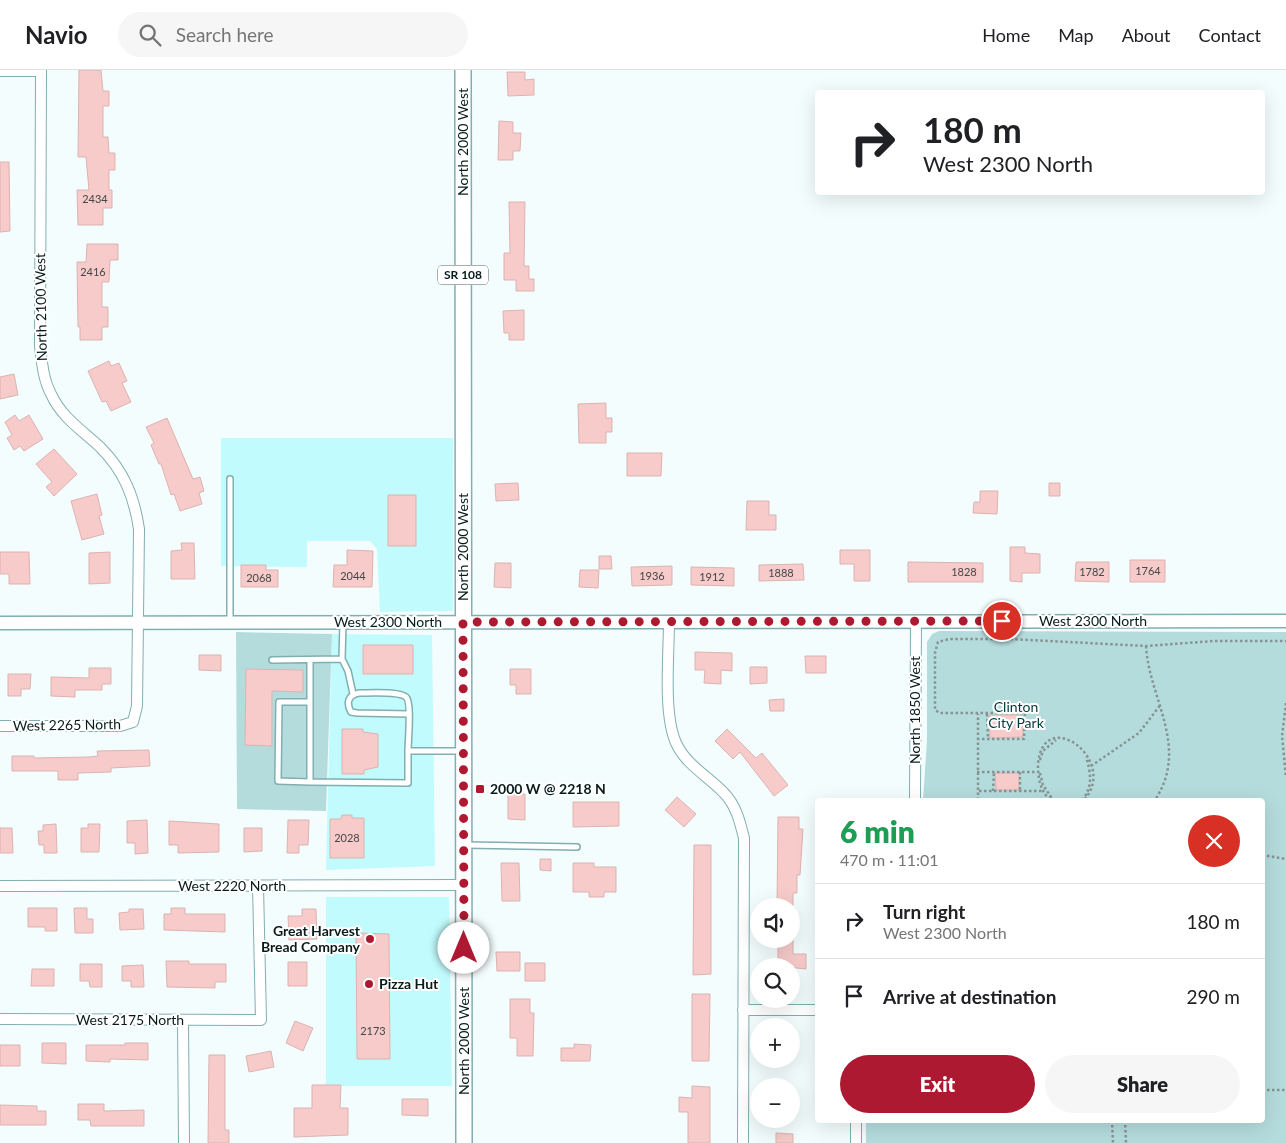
<!DOCTYPE html>
<html lang="en">
<head>
<meta charset="utf-8">
<style>
	body { margin:0; font-family:Lato,sans-serif; background:#f6f6f6; color:#202124; height:100vh; display:flex; flex-direction:column; font-size:19px; white-space:nowrap }
	* { box-sizing:border-box; margin:0 }
	p { font-size:16px; color:#757577 }
	.icon { flex:none; width:28px; height:28px; fill:none; stroke:currentColor; stroke-width:2; stroke-linecap:round; stroke-linejoin:round }
	.map { position:relative; flex:1; overflow:hidden }
	.panel { position:absolute; left:815px; top:728px; width:450px; height:325px; display:flex; flex-direction:column; background:#fff; border-radius:5px; box-shadow:0 5px 20px #0002 }
	.panel>* { flex:none }
	.top-card { position:absolute; left:815px; top:20px; width:450px; height:105px; border-radius:5px; box-shadow:0 5px 20px #0002; background:#fff; color:#202124; overflow:hidden }
	.tools { position:absolute; left:750px; top:828px; display:grid; gap:10px }
	.tools a { display:grid; place-items:center; width:50px; height:50px; border-radius:50%; background:#fff; box-shadow:0 5px 20px #0002; font-size:25px }
	.pin { position:absolute; display:grid; place-items:center; width:42px; height:42px; color:#fff; margin:-21px; border:2px solid #fff; border-radius:50%; box-shadow:0 1px 5px #0007 }
	.me { position:absolute; width:55px; margin:-28px; rotate:0deg; stroke-linejoin:round; filter:drop-shadow(0 0 4px #0008) }
	.turn { display:flex; align-items:center; gap:18px; height:105px; padding:0 25px; font-size:22px }
	.turn .icon { width:65px; height:65px; stroke-width:2.5 }
	.turn b { display:block; font-size:35px; line-height:42px }
	.round { display:grid; place-items:center; flex:none; width:52px; height:52px; border-radius:26px; background:#f6f6f6 }
	.head { display:flex; align-items:center; justify-content:space-between; height:85px; padding:0 25px }
	h1 { font-size:30px; font-weight:800; line-height:38px; color:#1e9e55 }
	.cta { display:flex; gap:10px; margin-top:auto; padding:10px 25px }
	.cta a { flex:1; height:58px; border-radius:30px; background:#ad1930; color:#fff; font-size:20px; font-weight:800; line-height:58px; text-align:center }
	.cta a+a { background:#f6f6f6; color:#202124 }
	ul { padding:0; list-style:none }
	li { display:flex; align-items:center; gap:15px; height:75px; padding:0 25px; border-top:1px solid #e0e0e0 }
	li div { flex:1 }
	li b { display:block; font-size:19px }
	li em { font-style:normal }
	header { display:flex; align-items:center; gap:30px; box-sizing:border-box; height:70px; padding:0 25px; background:#fff; border-bottom:1px solid #e0e0e0 }
	header strong { font-size:24px }
	nav { display:flex; gap:28px; margin-inline-start:auto; font-size:18px }
	.search { width:350px; height:45px; background:#f6f6f6; display:flex; align-items:center; gap:12px; box-sizing:border-box; padding:0 18px; border-radius:28px; color:#757577; font-size:19px }
	.map>svg:first-child { display:block }
</style>
</head>
<body>
<header>
<strong>Navio</strong>
<div class="search"><svg class="icon" aria-label="search" viewBox="0 0 24 24"><circle cx="10" cy="10" r="6"/><path d="M15 15l6 6"/></svg>Search here</div>
<nav><a>Home</a><a>Map</a><a>About</a><a>Contact</a></nav>
</header>
<div class="map">
<svg width="1286" height="1073" viewBox="0 0 1286 1073">
	<rect width="100%" height="100%" fill="#f4fdfd"/>
	<path fill="#c1fbfd" d="M 221,368 L 453,368 L 453,541 L 380,542 L 377,479 L 370,471 L 307,471 L 307,497 L 221,496 Z
		M 332,564 L 432,565 L 435,796 L 326,800 Z
		M 326,827 L 449,827 L 452,1016 L 326,1016 Z"/>
	<path fill="#b5dcdd" d="M 939,561 L 1286,562 L 1286,1073 L 866,1073 L 866,1050 L 1262,1050 L 1262,730 L 923,730 L 927,670 L 927,572 L 932,564 Z
		M 236,562 L 332,564 L 326,741 L 237,739 Z"/>
	<path fill="#f6cbca" stroke="#dcb3b1" d="M 79,0 L 101,0 L 103,21 L 109,21 L 109,36 L 103,36 L 103,67 L 108,67 L 109,83 L 115,83 L 115,100 L 109,100 L 109,120 L 112,120 L 112,138 L 103,138 L 103,155 L 78,155 L 77,120 L 89,120 L 86,87 L 78,87 Z
		M 507,2 L 525,2 L 525,10 L 534,9 L 534,25 L 508,26 Z
		M 499,51 L 513,52 L 513,63 L 521,63 L 520,81 L 513,81 L 513,90 L 498,90 Z
		M 0,92 L 9,92 L 10,161 L 0,162 Z
		M 509,132 L 525,132 L 524,196 L 529,196 L 529,209 L 534,209 L 534,221 L 516,221 L 516,210 L 504,210 L 504,183 L 510,183 Z
		M 87,174 L 118,174 L 118,190 L 110,190 L 109,212 L 102,212 L 102,237 L 108,237 L 108,257 L 102,257 L 102,270 L 80,270 L 80,257 L 78,257 L 77,192 L 86,192 Z
		M 524,240 L 524,270 L 509,270 L 509,263 L 504,263 L 503,241 Z
		M 109,291 L 111,296 L 119,293 L 127,311 L 122,313 L 131,332 L 111,341 L 106,331 L 102,332 L 88,301 Z
		M 14,304 L 18,325 L 0,329 L 0,307 Z
		M 606,333 L 606,348 L 612,348 L 612,362 L 606,362 L 606,373 L 579,373 L 578,334 Z
		M 15,345 L 19,351 L 29,345 L 43,369 L 24,381 L 20,376 L 14,380 L 7,368 L 12,365 L 5,352 Z
		M 167,348 L 193,409 L 200,407 L 204,421 L 199,423 L 202,434 L 180,441 L 174,424 L 171,425 L 161,394 L 159,394 L 151,375 L 154,373 L 146,357 Z
		M 54,379 L 77,404 L 54,426 L 46,417 L 52,412 L 36,394 Z
		M 627,383 L 662,383 L 661,406 L 627,406 Z
		M 518,413 L 519,430 L 496,431 L 495,414 Z
		M 1049,413 L 1060,413 L 1060,426 L 1049,426 Z
		M 980,421 L 998,421 L 997,444 L 973,443 L 974,432 L 980,432 Z
		M 97,424 L 102,445 L 99,446 L 104,464 L 82,470 L 71,431 Z
		M 388,425 L 416,425 L 416,476 L 388,476 Z
		M 747,431 L 769,431 L 769,445 L 776,445 L 776,460 L 746,460 Z
		M 181,473 L 194,473 L 195,509 L 171,509 L 171,481 L 182,480 Z
		M 1010,477 L 1025,477 L 1025,483 L 1040,484 L 1040,503 L 1022,503 L 1022,512 L 1010,511 Z
		M 347,480 L 373,481 L 372,517 L 333,517 L 334,495 L 347,495 Z
		M 840,480 L 870,480 L 870,511 L 854,511 L 854,494 L 840,494 Z
		M 0,482 L 29,482 L 30,514 L 9,514 L 9,504 L 0,504 Z
		M 110,482 L 110,513 L 89,514 L 89,483 Z
		M 599,486 L 611,486 L 612,499 L 599,499 Z
		M 1130,490 L 1165,490 L 1165,512 L 1130,512 Z
		M 908,492 L 983,493 L 983,512 L 908,512 Z
		M 1076,492 L 1109,492 L 1109,512 L 1075,511 Z
		M 495,493 L 511,493 L 511,518 L 494,517 Z
		M 803,494 L 804,510 L 759,511 L 759,495 Z
		M 241,495 L 266,495 L 266,500 L 278,500 L 278,517 L 241,517 Z
		M 672,496 L 672,515 L 632,516 L 631,497 Z
		M 691,497 L 734,498 L 734,516 L 691,515 Z
		M 580,500 L 599,500 L 598,518 L 579,517 Z
		M 363,575 L 413,575 L 413,604 L 363,604 Z
		M 695,582 L 732,583 L 732,601 L 721,600 L 721,614 L 704,613 L 705,600 L 695,600 Z
		M 199,585 L 221,585 L 221,601 L 199,600 Z
		M 805,586 L 826,586 L 826,603 L 806,603 Z
		M 750,597 L 767,597 L 767,613 L 750,614 Z
		M 89,598 L 111,598 L 111,614 L 102,614 L 102,620 L 75,620 L 75,627 L 51,626 L 51,607 L 89,608 Z
		M 246,599 L 303,600 L 303,622 L 272,621 L 272,676 L 245,675 Z
		M 510,599 L 531,599 L 531,624 L 516,624 L 516,615 L 510,615 Z
		M 8,604 L 31,604 L 30,619 L 21,619 L 21,626 L 8,626 Z
		M 784,629 L 784,641 L 770,641 L 769,630 Z
		M 989,645 L 1023,645 L 1023,667 L 990,668 Z
		M 342,659 L 363,659 L 363,662 L 378,664 L 378,697 L 364,700 L 364,704 L 342,704 Z
		M 727,659 L 756,688 L 762,683 L 788,715 L 774,726 L 740,682 L 733,689 L 715,671 Z
		M 149,680 L 150,696 L 111,698 L 111,702 L 78,703 L 78,710 L 58,710 L 58,701 L 12,701 L 12,686 L 34,686 L 34,688 L 89,687 L 98,686 L 97,681 Z
		M 995,703 L 1019,703 L 1019,720 L 996,720 Z
		M 508,724 L 525,724 L 525,750 L 508,749 Z
		M 677,727 L 696,744 L 684,757 L 665,740 Z
		M 573,732 L 619,732 L 619,756 L 573,757 Z
		M 342,745 L 352,745 L 352,748 L 364,748 L 364,788 L 330,788 L 330,749 L 341,749 Z
		M 778,747 L 799,747 L 799,759 L 803,759 L 800,805 L 797,805 L 797,823 L 793,823 L 793,836 L 777,836 Z
		M 147,750 L 148,783 L 135,784 L 135,773 L 127,773 L 127,751 Z
		M 288,750 L 309,750 L 308,775 L 299,775 L 299,783 L 287,783 Z
		M 169,751 L 219,754 L 219,782 L 178,783 L 178,775 L 169,775 Z
		M 56,754 L 57,783 L 44,783 L 44,775 L 39,775 L 38,761 L 43,761 L 43,755 Z
		M 88,754 L 100,754 L 99,782 L 81,782 L 81,758 L 88,758 Z
		M 0,758 L 12,758 L 13,783 L 0,783 Z
		M 244,758 L 262,758 L 262,781 L 244,782 Z
		M 694,775 L 711,775 L 711,904 L 693,905 Z
		M 540,789 L 551,789 L 551,801 L 540,800 Z
		M 501,793 L 519,793 L 520,831 L 502,831 Z
		M 573,793 L 594,793 L 594,797 L 616,797 L 616,822 L 604,822 L 604,827 L 589,827 L 589,822 L 573,822 Z
		M 28,838 L 57,838 L 57,861 L 45,861 L 45,857 L 28,857 Z
		M 74,838 L 87,838 L 87,849 L 93,849 L 93,863 L 75,863 Z
		M 171,838 L 185,838 L 185,844 L 225,844 L 225,862 L 164,860 L 164,844 L 171,844 Z
		M 129,839 L 143,839 L 144,859 L 120,860 L 119,843 L 129,842 Z
		M 302,839 L 316,839 L 317,869 L 289,870 L 288,846 L 302,846 Z
		M 356,863 L 389,864 L 390,989 L 357,989 Z
		M 778,869 L 793,869 L 793,884 L 806,884 L 806,899 L 778,896 Z
		M 496,882 L 520,882 L 520,901 L 497,901 Z
		M 166,891 L 189,891 L 189,894 L 226,894 L 226,912 L 215,912 L 215,918 L 167,917 Z
		M 288,892 L 307,892 L 307,916 L 288,916 Z
		M 525,893 L 545,893 L 545,911 L 525,911 Z
		M 80,894 L 102,894 L 102,917 L 90,917 L 89,911 L 80,911 Z
		M 143,895 L 144,917 L 131,917 L 131,911 L 122,911 L 122,896 Z
		M 32,899 L 54,899 L 54,916 L 31,916 Z
		M 692,924 L 710,924 L 709,991 L 692,991 Z
		M 510,929 L 530,929 L 530,943 L 534,943 L 533,986 L 517,986 L 517,968 L 510,968 Z
		M 295,951 L 313,958 L 303,981 L 286,973 Z
		M 42,973 L 66,973 L 66,994 L 42,993 Z
		M 125,973 L 148,973 L 148,990 L 110,989 L 110,992 L 86,991 L 86,975 L 125,975 Z
		M 574,974 L 591,975 L 590,991 L 561,991 L 561,978 L 574,978 Z
		M 0,975 L 20,975 L 20,996 L 0,996 Z
		M 271,981 L 274,997 L 249,1002 L 246,986 Z
		M 209,985 L 225,985 L 225,1060 L 229,1060 L 229,1073 L 208,1073 Z
		M 312,1015 L 341,1015 L 340,1038 L 348,1038 L 348,1065 L 294,1067 L 294,1038 L 312,1038 Z
		M 692,1016 L 710,1017 L 710,1073 L 688,1073 L 688,1042 L 679,1042 L 679,1027 L 692,1028 Z
		M 402,1029 L 428,1029 L 428,1046 L 402,1045 Z
		M 78,1034 L 104,1034 L 104,1041 L 144,1040 L 144,1056 L 91,1056 L 90,1050 L 78,1050 Z
		M 0,1035 L 37,1036 L 37,1041 L 46,1041 L 46,1055 L 0,1055 Z
		M 776,1063 L 793,1064 L 793,1073 L 776,1073 Z"/>
	<g fill="none" stroke-linecap="round" stroke-linejoin="round">
		<g stroke="#81aeb0" stroke-width="8">
			<path id="service" d="M 230,409 L 230,552
				M 342,589 L 348,601 L 353,624
				M 272,590 L 342,589 L 343,553
				M 310,590 L 310,712 L 408,713 L 408,681 L 463,681
				M 310,632 L 279,632 L 278,711 L 310,712
				M 408,681 C 408,671 412,632 406,627 C 399,621 369,623 359,623 C 348,625 346,633 351,642 L 357,643 L 409,644
				M 465,775 L 577,777"/>
		</g>
		<g stroke="#81aeb0" stroke-width="12">
			<path id="minor" d="M 0,1 L 41,1
				M 669,551 C 669,585 663,644 676,673 C 686,695 708,706 724,723 C 736,735 740,752 744,768 L 743,1073
				M 0,656 L 120,656 L 133,652 L 137,636 L 139,459 C 134,426 124,401 100,377 C 82,360 62,348 51,324 C 43,309 42,292 40,276 L 41,0
				M 915,730 L 916,551
				M 0,816 L 464,815
				M 743,940 L 818,940
				M 0,949 L 261,950 L 258,816
				M 183,950 L 184,1073
				M 856,1050 L 856,1073"/>
		</g>
		<g stroke="#81aeb0" stroke-width="15">
			<path id="tertiary" d="M 0,553 L 1286,551"/>
		</g>
		<g stroke="#81aeb0" stroke-width="18">
			<path id="primary" d="M 463,0 L 464,1073"/>
		</g>
		<path stroke="#869393" stroke-width="2.5" stroke-dasharray="2.5 2.5" stroke-linecap="butt" d="M 1146,576 C 1149,629 1190,677 1155,730
			M 1286,633 L 1282,666 L 1286,707
			M 987,644 L 988,669
			M 977,669 L 1024,669 L 1025,643 L 940,643 L 935,640 L 935,583 L 938,572 L 949,569 L 1010,569 L 1146,576 L 1214,571 L 1286,571
			M 1040,690 L 1043,681 L 1056,670
			M 1091,696 L 1139,663 L 1161,634
			M 977,702 L 1038,702
			M 1020,702 L 1020,721
			M 1040,703 L 1043,715 L 1053,730
			M 979,721 L 1043,721
			M 993,721 L 994,702
			M 978,730 L 978,644
			M 1050,730 C 1040,720 1038,708 1038,695 C 1042,634 1120,689 1084,730
			M 1082,730 C 1093,718 1091,702 1086,687
			M 1262,785 L 1286,789
			M 1262,1020 L 1286,1020
			M 1112,1050 L 1113,1073
			M 1125,1050 L 1126,1073"/>
		<use href="#service" stroke="#fff" stroke-width="5"/>
		<use href="#minor" stroke="#fff" stroke-width="10"/>
		<use href="#tertiary" stroke="#fff" stroke-width="12"/>
		<use href="#primary" stroke="#fff" stroke-width="15"/>
	</g>
	<g fill="none" stroke-linecap="round" stroke-linejoin="round">
		<path stroke="#ad1930" stroke-width="9" stroke-dasharray="0 16.2" d="M 464,878 L 463,552 L 1002,551"/>
	</g>
	<g fill="#ad1930" stroke="#fff" stroke-width="2">
		<rect x="475" y="714" width="10" height="10" rx="2.5"/>
		<circle cx="370" cy="869" r="5"/>
		<circle cx="369" cy="914" r="5"/>
	</g>
	<g text-anchor="middle" stroke-width="4" stroke-linejoin="round" paint-order="stroke">
		<g font-size="11" fill="#444747">
			<text x="95" y="133">2434</text>
			<text x="93" y="206">2416</text>
			<text x="1148" y="505">1764</text>
			<text x="964" y="506">1828</text>
			<text x="1092" y="506">1782</text>
			<text x="781" y="507">1888</text>
			<text x="353" y="510">2044</text>
			<text x="652" y="510">1936</text>
			<text x="712" y="511">1912</text>
			<text x="259" y="512">2068</text>
			<text x="347" y="772">2028</text>
			<text x="373" y="965">2173</text>
		</g>
		<rect fill="#fff" stroke="#525f5f" stroke-width="1" x="438" y="195.5" width="50" height="19" rx="4"/>
		<g font-size="12" font-weight="bold" fill="#081b1b">
			<text x="463" y="209">SR 108</text>
		</g>
		<g font-size="14" fill="#081b1b" stroke="#fff">
			<text transform="translate(463 72) rotate(-90)" y="5">North 2000 West</text>
			<text transform="translate(41 237) rotate(-91)" y="5">North 2100 West</text>
			<text transform="translate(463 477) rotate(-90)" y="5">North 2000 West</text>
			<text x="1093" y="556">West 2300 North</text>
			<text x="388" y="557">West 2300 North</text>
			<text transform="translate(915 640) rotate(-90)" y="5">North 1850 West</text>
			<text transform="translate(67 655) rotate(-1)" y="5">West 2265 North</text>
			<text x="232" y="821">West 2220 North</text>
			<text x="130" y="955">West 2175 North</text>
			<text transform="translate(464 971) rotate(-90)" y="5">North 2000 West</text>
		</g>
		<g font-size="14" fill="#01383b" stroke="#fff">
			<text x="1016" y="642">Clinton<tspan x="1016" dy="16">City Park</tspan></text>
		</g>
		<g font-size="14" font-weight="bold" fill="#081b1b" stroke="#fff" text-anchor="start">
			<text x="490" y="724">2000 W @ 2218 N</text>
			<text x="360" y="866" text-anchor="end">Great Harvest<tspan x="360" dy="16">Bread Company</tspan></text>
			<text x="379" y="919">Pizza Hut</text>
		</g>
	</g>
</svg>
<div class="tools">
<a><svg class="icon" aria-label="sound" viewBox="0 0 24 24"><path d="M4 9h4l5-4v14l-5-4H4zM17 9q2 3 0 6"/></svg></a>
<a><svg class="icon" aria-label="search" viewBox="0 0 24 24"><circle cx="10" cy="10" r="6"/><path d="M15 15l6 6"/></svg></a>
<a>+</a>
<a>−</a>
</div>
<div class="pin" style="left:1002px;top:551px;background:#d93025"><svg class="icon" aria-label="arrive" viewBox="0 0 24 24"><path d="M6 21V4h12l-3 4 3 4H6"/></svg></div>
<svg class="me" style="left:464px;top:878px" viewBox="-20 -20 40 40"><circle r="19" fill="#fff"/><path d="M0-13L10 11 0 6-10 11z" fill="#ad1930"/></svg>
<div class="top-card">
<div class="turn"><svg class="icon" aria-label="right" viewBox="0 0 24 24"><path d="M7 20v-9h11M14 6l5 5-5 5"/></svg><div><b>180 m</b>West 2300 North</div></div>
</div>
<section class="panel">
<div class="head"><div><h1>6 min</h1><p>470 m · 11:01</p></div><a class="round" style="background:#d93025;color:#fff"><svg class="icon" aria-label="close" viewBox="0 0 24 24"><path d="M6 6l12 12M18 6L6 18"/></svg></a></div>
<ul>
<li><svg class="icon" aria-label="right" viewBox="0 0 24 24"><path d="M7 20v-9h11M14 6l5 5-5 5"/></svg><div><b>Turn right</b><p>West 2300 North</p></div><em>180 m</em></li>
<li><svg class="icon" aria-label="arrive" viewBox="0 0 24 24"><path d="M6 21V4h12l-3 4 3 4H6"/></svg><div><b>Arrive at destination</b></div><em>290 m</em></li>
</ul>
<div class="cta"><a>Exit</a><a>Share</a></div>
</section>
</div>
</body>
</html>
